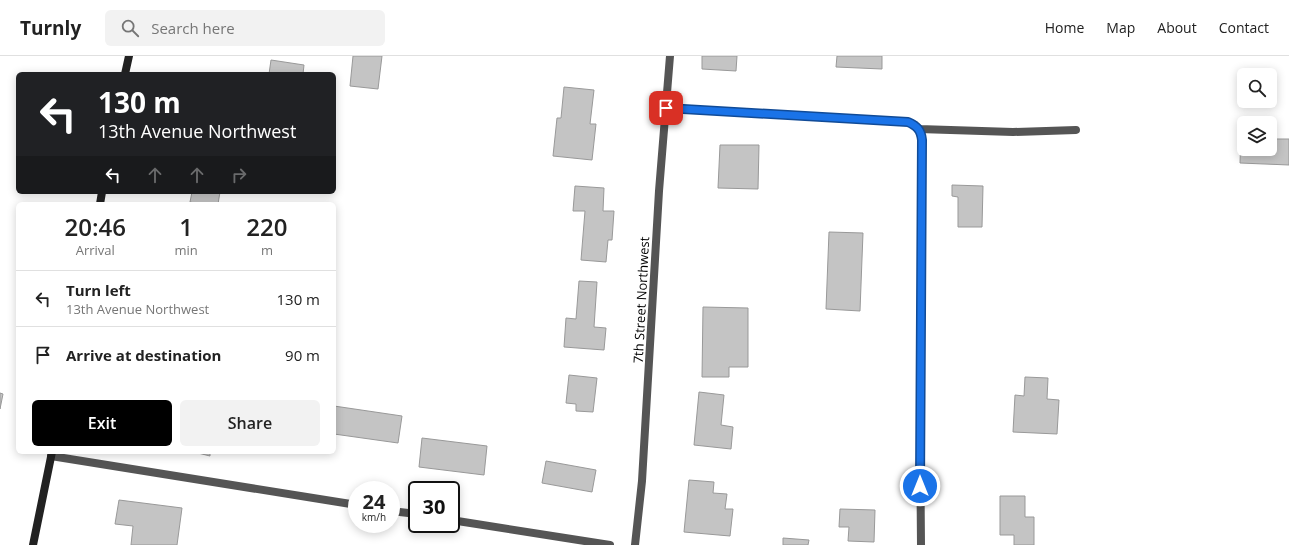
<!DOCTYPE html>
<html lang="en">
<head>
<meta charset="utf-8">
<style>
	body { margin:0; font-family:"Open Sans",sans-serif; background:#f2f2f2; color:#222; height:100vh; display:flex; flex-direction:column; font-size:15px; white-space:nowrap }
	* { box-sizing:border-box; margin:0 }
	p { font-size:13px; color:#767676 }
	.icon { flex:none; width:22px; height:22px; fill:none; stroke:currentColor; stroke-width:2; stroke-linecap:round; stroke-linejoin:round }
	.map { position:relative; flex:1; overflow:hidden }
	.details { position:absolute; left:16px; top:146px; width:320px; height:252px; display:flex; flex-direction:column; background:#fff; border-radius:6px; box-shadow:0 2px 10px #0003 }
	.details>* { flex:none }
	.guide { position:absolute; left:16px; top:16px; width:320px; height:122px; border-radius:6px; box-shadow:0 2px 10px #0003; background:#202124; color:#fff; overflow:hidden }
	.buttons { position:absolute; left:1237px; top:12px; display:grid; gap:8px }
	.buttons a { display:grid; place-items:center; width:40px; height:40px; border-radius:6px; background:#fff; box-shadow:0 2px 10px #0003; font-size:20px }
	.speed { position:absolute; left:348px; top:425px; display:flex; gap:8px; font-size:20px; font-weight:700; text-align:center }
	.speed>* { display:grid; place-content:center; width:52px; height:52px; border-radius:50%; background:#fff; box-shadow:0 2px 10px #0003; line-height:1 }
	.speed small { font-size:10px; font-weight:400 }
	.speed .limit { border:2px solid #111; border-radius:6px; background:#fff; color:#111 }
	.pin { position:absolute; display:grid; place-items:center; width:34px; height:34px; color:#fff; margin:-17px; border-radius:8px; box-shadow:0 2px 6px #0006 }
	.me { position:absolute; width:44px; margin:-22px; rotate:0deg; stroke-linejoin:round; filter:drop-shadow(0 0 3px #0008) }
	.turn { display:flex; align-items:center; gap:14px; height:84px; padding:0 16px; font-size:18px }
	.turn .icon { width:52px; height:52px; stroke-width:2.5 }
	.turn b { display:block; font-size:28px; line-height:34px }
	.lanes { display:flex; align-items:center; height:38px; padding:0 16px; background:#0003; justify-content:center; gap:20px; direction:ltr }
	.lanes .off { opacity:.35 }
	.eta { display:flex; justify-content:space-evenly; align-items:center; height:68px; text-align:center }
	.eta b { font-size:24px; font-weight:600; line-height:28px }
	.primary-button { display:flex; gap:8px; margin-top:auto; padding:8px 16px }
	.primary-button a { flex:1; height:46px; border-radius:6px; background:#000; color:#fff; font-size:16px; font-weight:600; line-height:46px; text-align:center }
	.primary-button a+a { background:#f2f2f2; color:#222 }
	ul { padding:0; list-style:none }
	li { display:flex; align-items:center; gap:12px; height:56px; padding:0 16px; border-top:1px solid #e0e0e0 }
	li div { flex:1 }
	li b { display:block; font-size:15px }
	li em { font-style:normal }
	header { display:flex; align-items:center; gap:24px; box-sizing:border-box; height:56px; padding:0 20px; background:#fff; border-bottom:1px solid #e0e0e0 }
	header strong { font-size:19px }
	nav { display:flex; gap:22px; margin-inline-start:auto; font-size:14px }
	.search { width:280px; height:36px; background:#f2f2f2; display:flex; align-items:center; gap:10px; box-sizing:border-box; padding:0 14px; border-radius:6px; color:#767676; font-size:15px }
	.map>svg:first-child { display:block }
</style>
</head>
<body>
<header>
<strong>Turnly</strong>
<div class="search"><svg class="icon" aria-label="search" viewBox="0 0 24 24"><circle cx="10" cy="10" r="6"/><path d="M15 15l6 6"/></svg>Search here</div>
<nav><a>Home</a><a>Map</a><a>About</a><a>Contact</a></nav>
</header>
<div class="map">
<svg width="1289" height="489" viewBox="0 0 1289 489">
	<rect width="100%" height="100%" fill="#fff"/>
	<path fill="#c4c4c4" stroke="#999" d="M 353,0 L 382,0 L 378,33 L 350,30 Z
		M 702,0 L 737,0 L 736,15 L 702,13 Z
		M 837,0 L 882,0 L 882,13 L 836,11 Z
		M 271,4 L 304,9 L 303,18 L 269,18 Z
		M 564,31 L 594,34 L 590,68 L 596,68 L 592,104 L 553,100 L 557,62 L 561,62 Z
		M 1241,77 L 1244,77 L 1244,93 L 1270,93 L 1270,83 L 1289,83 L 1289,109 L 1240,107 Z
		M 720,89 L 759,89 L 758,133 L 718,132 Z
		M 952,129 L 983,130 L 982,171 L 958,171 L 958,141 L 952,140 Z
		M 575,130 L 604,132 L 603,155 L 614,155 L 612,184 L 608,184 L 606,206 L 581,204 L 585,155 L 573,155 Z
		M 192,136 L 220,136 L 218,148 L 199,148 L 190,146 Z
		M 829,176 L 863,177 L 860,255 L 826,253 Z
		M 579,225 L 597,226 L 594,271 L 606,272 L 604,294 L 564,291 L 566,262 L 576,263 Z
		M 703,251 L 748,252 L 748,311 L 729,311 L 729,321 L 702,321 Z
		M 569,319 L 597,322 L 593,356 L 576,355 L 576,348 L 566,347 Z
		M 1025,321 L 1048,322 L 1047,343 L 1059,344 L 1057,378 L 1013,376 L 1015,339 L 1024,340 Z
		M 699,336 L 724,339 L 721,369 L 733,371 L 731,393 L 694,389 Z
		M 0,337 L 3,338 L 0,353 Z
		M 334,350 L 402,360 L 398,387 L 334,378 Z
		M 422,382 L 487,390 L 484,419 L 419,411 Z
		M 194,396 L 210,396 L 210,400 Z
		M 546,405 L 596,414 L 592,436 L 542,427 Z
		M 689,424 L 714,426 L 713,437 L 727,438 L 725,453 L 733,453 L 730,480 L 684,476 Z
		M 1000,440 L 1025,440 L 1025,461 L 1034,461 L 1034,489 L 1014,489 L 1014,479 L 1000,479 Z
		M 119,444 L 182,452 L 177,489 L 131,489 L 133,470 L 115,468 Z
		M 840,453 L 875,454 L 874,486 L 848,485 L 849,471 L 839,471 Z
		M 783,482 L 809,484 L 808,489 L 783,489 Z"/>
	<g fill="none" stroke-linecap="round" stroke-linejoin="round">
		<path stroke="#555" stroke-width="8" d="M 666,52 L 908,66 L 915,69 L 919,73 L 1013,76 L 1076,74
			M 919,73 L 922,84 L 920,372 L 921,489
			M 51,400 L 357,449
			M 391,455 L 417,458
			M 451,464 L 610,489
			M 635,489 L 642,425 L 659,135 L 670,0"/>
		<path stroke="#222" stroke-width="8" d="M 125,18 L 129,0
			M 100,148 L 102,136
			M 33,489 L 52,396"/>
	</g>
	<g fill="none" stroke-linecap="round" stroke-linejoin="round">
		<g stroke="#114b97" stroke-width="10">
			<path id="route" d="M 666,52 L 908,66 C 917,70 921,74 922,84 L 920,430"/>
		</g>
		<use href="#route" stroke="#1a73e8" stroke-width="7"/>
	</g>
	<g text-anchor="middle" stroke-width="3.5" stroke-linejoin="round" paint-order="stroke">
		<g font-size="13" fill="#000" stroke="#fff">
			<text transform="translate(641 244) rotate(-87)" y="5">7th Street Northwest</text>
		</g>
	</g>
</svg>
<div class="buttons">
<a><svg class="icon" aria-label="search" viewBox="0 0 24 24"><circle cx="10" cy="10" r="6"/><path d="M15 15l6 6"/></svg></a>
<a><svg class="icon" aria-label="layers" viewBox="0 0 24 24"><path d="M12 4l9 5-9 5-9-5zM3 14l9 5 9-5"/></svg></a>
</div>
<div class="speed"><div>24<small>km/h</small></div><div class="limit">30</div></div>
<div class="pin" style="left:666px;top:52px;background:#d93025"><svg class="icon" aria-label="arrive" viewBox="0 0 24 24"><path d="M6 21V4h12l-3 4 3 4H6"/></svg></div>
<svg class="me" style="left:920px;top:430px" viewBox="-20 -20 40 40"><circle r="17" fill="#1a73e8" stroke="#fff" stroke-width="3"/><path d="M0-11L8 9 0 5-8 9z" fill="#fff"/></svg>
<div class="guide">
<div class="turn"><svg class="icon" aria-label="left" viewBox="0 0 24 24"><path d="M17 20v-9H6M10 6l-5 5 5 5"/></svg><div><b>130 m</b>13th Avenue Northwest</div></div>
<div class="lanes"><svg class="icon" aria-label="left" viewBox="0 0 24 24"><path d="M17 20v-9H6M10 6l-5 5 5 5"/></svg><svg class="icon off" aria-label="ahead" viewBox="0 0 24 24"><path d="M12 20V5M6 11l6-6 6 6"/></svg><svg class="icon off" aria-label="ahead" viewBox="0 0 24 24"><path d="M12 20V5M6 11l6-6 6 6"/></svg><svg class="icon off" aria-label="right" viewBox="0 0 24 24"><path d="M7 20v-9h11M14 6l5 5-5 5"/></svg></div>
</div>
<section class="details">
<div class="eta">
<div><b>20:46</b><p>Arrival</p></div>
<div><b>1</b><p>min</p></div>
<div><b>220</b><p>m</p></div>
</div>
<ul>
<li><svg class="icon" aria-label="left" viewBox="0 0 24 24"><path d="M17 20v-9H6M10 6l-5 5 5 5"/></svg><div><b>Turn left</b><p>13th Avenue Northwest</p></div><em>130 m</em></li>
<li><svg class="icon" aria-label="arrive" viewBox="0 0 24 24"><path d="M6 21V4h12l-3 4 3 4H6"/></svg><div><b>Arrive at destination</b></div><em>90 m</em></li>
</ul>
<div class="primary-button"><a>Exit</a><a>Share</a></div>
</section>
</div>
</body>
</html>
